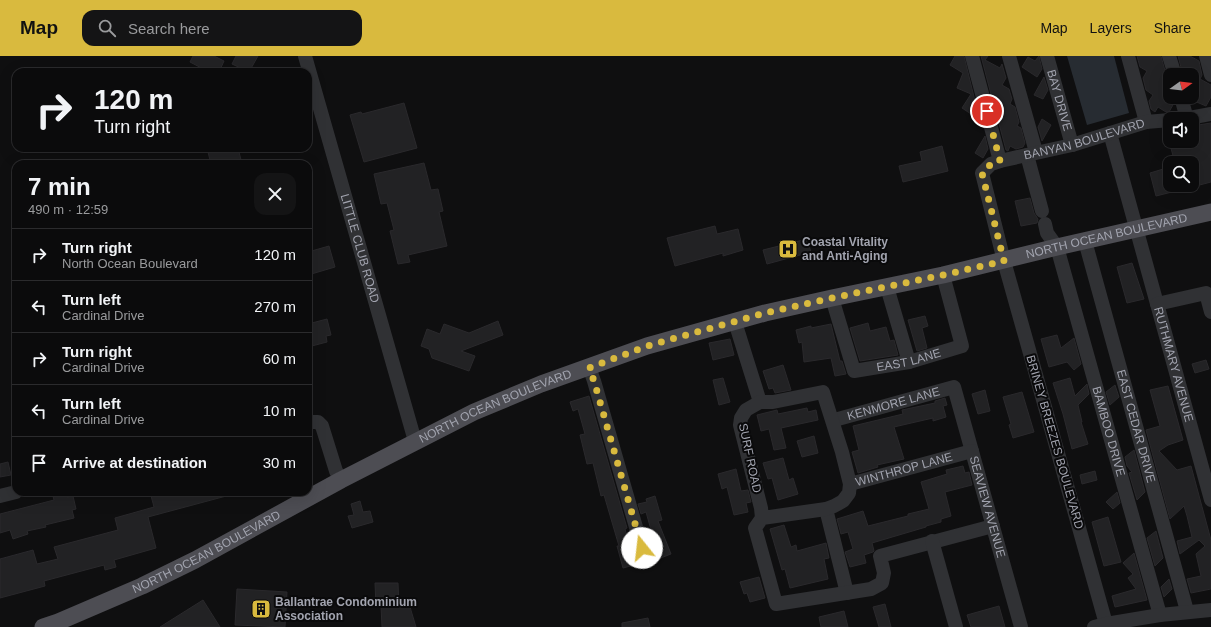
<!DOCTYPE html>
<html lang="en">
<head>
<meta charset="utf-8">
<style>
	body { margin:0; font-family:Helvetica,sans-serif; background:#141415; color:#f1f3f6; height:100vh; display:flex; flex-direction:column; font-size:15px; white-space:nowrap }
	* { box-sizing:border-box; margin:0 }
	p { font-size:13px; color:#9a9b9d }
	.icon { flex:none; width:22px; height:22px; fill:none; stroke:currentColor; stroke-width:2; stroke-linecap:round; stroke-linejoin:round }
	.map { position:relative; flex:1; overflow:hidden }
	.side { position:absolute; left:12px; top:104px; width:300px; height:336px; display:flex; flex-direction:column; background:#0b0b0c; border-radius:12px; box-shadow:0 4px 16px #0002,0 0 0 1px #2b2b2d }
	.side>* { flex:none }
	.guide { position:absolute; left:12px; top:12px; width:300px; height:84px; border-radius:12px; box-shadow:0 4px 16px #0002,0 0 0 1px #2b2b2d; background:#0b0b0c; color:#f1f3f6; overflow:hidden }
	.needle { width:26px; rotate:75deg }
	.controls { position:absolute; left:1163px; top:12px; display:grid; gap:8px }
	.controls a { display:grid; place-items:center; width:36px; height:36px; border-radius:8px; background:#0b0b0c; box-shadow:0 4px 16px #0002,0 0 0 1px #2b2b2d; font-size:20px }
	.pin { position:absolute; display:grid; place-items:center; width:34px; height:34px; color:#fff; margin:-17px; border:2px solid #fff; border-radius:50%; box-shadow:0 1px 4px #0007 }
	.me { position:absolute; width:44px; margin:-22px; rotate:344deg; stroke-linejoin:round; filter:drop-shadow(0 0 3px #0008) }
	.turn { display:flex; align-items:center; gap:14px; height:84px; padding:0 16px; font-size:18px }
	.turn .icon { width:52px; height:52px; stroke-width:2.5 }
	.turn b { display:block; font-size:28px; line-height:34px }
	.round { display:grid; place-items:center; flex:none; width:42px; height:42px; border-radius:12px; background:#141415 }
	.headline { display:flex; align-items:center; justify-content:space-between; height:68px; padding:0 16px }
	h1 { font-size:24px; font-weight:700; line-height:30px }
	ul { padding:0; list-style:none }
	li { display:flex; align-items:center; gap:12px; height:52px; padding:0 16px; border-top:1px solid #2b2b2d }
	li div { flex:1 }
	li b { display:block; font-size:15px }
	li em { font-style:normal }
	header { display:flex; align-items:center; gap:24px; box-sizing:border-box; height:56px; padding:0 20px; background:#d9ba3e; color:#111 }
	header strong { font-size:19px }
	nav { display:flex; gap:22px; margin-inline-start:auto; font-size:14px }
	.search { width:280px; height:36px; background:#141415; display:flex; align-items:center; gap:10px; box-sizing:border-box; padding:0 14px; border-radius:12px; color:#9a9b9d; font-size:15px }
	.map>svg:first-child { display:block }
</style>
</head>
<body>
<header>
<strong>Map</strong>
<div class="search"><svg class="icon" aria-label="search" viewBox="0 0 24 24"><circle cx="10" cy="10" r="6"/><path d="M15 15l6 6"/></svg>Search here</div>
<nav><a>Map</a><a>Layers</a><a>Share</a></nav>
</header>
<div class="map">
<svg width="1211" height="571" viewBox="0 0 1211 571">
	<rect width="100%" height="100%" fill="#0f0f10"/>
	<path fill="#272c32" d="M 1067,0 L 1114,0 L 1129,57 L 1087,69 Z"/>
	<path fill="#222224" stroke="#2a292c" d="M 193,0 L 214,0 L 224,5 L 219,16 L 209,16 L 190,6 Z
		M 236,0 L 258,0 L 249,16 L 232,8 Z
		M 955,0 L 964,0 L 976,49 L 971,58 L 962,52 L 971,38 L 957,32 L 963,17 L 950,9 Z
		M 981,0 L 988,0 L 985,4 L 1000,12 L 1002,8 L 1006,22 L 1002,29 L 1009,33 L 1012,43 L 1010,48 L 1015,51 L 1019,66 L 1017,70 L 1021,72 L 1025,87 L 1023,91 L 1016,93 L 1010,90 L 1008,95 L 1006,94 L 997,60 L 1000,53 L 994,50 Z
		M 1039,0 L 1042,13 L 1037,21 L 1022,11 L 1028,1 L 1035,5 Z
		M 1137,0 L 1161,0 L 1167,22 L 1170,26 L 1170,41 L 1173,41 L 1174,47 L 1169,56 L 1166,56 L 1158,51 L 1155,56 L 1151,53 L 1149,45 L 1153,39 L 1146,34 L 1143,22 L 1147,15 L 1140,11 Z
		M 1178,0 L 1190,0 L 1199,5 L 1202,19 L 1200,23 L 1211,29 L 1211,41 L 1206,50 L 1192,44 L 1192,19 L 1183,19 Z
		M 1044,21 L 1048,34 L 1043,43 L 1034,39 Z
		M 404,47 L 417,92 L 364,106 L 350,59 L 361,56 L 362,58 Z
		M 1042,63 L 1051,69 L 1042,85 L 1038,71 Z
		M 1211,67 L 1211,126 L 1192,131 L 1192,107 L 1175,107 L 1169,85 L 1192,85 L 1192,70 Z
		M 985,80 L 988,93 L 983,102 L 975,97 Z
		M 942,90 L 948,115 L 903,126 L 899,110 L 922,105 L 920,96 Z
		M 207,92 L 238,92 L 242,108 L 211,108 Z
		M 424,107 L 431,134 L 438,133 L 443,155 L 439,156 L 447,190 L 408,199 L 410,206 L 398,208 L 390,175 L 394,174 L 387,147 L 381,148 L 374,118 Z
		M 1170,111 L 1170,129 L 1188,129 L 1188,132 L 1156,140 L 1150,117 Z
		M 1030,142 L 1034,157 L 1038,163 L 1037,167 L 1021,170 L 1015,145 Z
		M 715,170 L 717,178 L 738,173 L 743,194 L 723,200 L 723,197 L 675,210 L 667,182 Z
		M 807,183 L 811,196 L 767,208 L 763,194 Z
		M 329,190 L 335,211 L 308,219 L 308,196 Z
		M 1132,207 L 1144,243 L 1127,247 L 1117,211 Z
		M 925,260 L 928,270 L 922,272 L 927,292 L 917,295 L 908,264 Z
		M 327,263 L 331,279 L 326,280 L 327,286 L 308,291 L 308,268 Z
		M 498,265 L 503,279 L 461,295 L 475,300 L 469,315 L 432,302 L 429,293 L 421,290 L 427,273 L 440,278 L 444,268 L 469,277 Z
		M 868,267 L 870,275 L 886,271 L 890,285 L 894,284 L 898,299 L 860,305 L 850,272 Z
		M 831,268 L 840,305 L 842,305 L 846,318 L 835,320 L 831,302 L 804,306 L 802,286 L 799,287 L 796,274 L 811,270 L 811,272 Z
		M 1057,279 L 1061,292 L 1074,282 L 1081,308 L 1074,314 L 1067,306 L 1049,311 L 1041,283 Z
		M 730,283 L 734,299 L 713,304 L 709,287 Z
		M 1206,304 L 1209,313 L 1195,317 L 1192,308 Z
		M 783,309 L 791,334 L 775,337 L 773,332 L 769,333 L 763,315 Z
		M 723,322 L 730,346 L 719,349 L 713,324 Z
		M 1070,322 L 1075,340 L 1087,328 L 1089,338 L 1078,349 L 1082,366 L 1081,366 L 1088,388 L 1072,393 L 1063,358 L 1053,327 Z
		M 1115,329 L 1119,341 L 1110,349 L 1106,336 Z
		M 1168,330 L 1183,384 L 1168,389 L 1159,395 L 1177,414 L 1191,410 L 1211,484 L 1211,533 L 1191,537 L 1187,523 L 1201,520 L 1196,498 L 1205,490 L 1199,484 L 1180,498 L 1177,485 L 1192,481 L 1187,460 L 1184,450 L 1170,463 L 1146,374 L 1160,370 L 1150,334 Z
		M 985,334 L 990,355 L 978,358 L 972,338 Z
		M 1022,336 L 1034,376 L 1013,382 L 1009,369 L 1011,368 L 1003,341 Z
		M 589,340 L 627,472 L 625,473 L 634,509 L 623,512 L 617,490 L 619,490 L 604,439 L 601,440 L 593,407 L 587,408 L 580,379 L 585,378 L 578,353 L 573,355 L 570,346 Z
		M 945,342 L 947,349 L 943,350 L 946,361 L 933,365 L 933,362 L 894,371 L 904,403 L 877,409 L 878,411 L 858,417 L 852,396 L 859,394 L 853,370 L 903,358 L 902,354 L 935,347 L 935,345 Z
		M 807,352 L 808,356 L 816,354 L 818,364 L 781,372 L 786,392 L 774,394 L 769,373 L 761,375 L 757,359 L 777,354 L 778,358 Z
		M 814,380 L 818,397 L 802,401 L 797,385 Z
		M 1134,394 L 1145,436 L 1137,444 L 1129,417 L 1132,416 L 1127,410 L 1125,401 Z
		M 783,402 L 789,424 L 793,422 L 798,438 L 778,444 L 772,422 L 768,423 L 763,407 Z
		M 8,406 L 11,419 L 0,421 L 0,408 Z
		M 963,410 L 965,417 L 969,416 L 972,429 L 945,436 L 951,460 L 941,463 L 941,466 L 926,470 L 926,471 L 872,487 L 874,495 L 873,496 L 864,499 L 866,507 L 850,511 L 845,496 L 853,493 L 848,476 L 841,478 L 837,463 L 863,455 L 868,470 L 908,460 L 908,458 L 929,453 L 921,426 L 947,418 L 946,414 Z
		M 736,413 L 741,435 L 748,434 L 751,446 L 746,447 L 748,456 L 734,459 L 727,431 L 722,433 L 718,418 Z
		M 1095,415 L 1097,424 L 1082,428 L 1080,419 Z
		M 66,436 L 67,441 L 73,440 L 76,453 L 72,454 L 74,462 L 45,469 L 46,471 L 27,475 L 28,478 L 13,483 L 10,474 L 0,477 L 0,458 L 54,444 L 53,440 Z
		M 150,436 L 229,436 L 230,439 L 148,461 L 156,492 L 114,504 L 116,511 L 105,514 L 104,509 L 44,525 L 45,530 L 0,542 L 0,503 L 33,494 L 37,508 L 58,503 L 54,491 L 118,474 L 115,462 L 154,451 Z
		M 1117,436 L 1120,447 L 1113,453 L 1106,446 Z
		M 655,440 L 662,464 L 658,465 L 671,498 L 658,503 L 650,482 L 653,481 L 646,456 L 641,458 L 638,448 L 647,446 L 646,443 Z
		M 360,445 L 363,456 L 370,455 L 373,466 L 352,472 L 348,460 L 354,459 L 351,448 Z
		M 1108,461 L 1121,506 L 1104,510 L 1092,466 Z
		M 784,469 L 791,491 L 796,489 L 797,495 L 826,487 L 829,502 L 824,503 L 828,523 L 790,532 L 785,513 L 782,514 L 770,473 Z
		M 1156,475 L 1163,502 L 1155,510 L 1147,482 Z
		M 1134,497 L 1147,544 L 1115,551 L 1112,540 L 1136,533 L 1128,522 L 1133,518 L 1123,507 Z
		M 759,521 L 765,542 L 750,546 L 747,537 L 744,538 L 740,526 Z
		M 1169,523 L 1172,533 L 1164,541 L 1161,531 Z
		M 375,527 L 398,527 L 399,551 L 410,551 L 416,571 L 382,571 L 381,550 L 376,550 Z
		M 237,533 L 287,536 L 285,571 L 235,569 Z
		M 203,544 L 220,571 L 160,571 Z
		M 885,548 L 891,571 L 879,571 L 873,551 Z
		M 999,550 L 1005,571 L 971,571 L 967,559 Z
		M 844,555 L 848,571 L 821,571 L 819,561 Z
		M 648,562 L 650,571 L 622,571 L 622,567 Z"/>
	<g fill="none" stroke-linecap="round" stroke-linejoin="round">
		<g stroke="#303134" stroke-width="14">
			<path id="s1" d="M 305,0 L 415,385"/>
			<path d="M 972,0 L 1000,105"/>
			<path d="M 1009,0 L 1036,96"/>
			<path id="s2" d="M 1047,0 L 1072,89"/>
			<path d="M 1128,0 L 1146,66"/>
			<path d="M 1169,0 L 1175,19"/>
			<path d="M 1206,0 L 1211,19"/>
			<path d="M 1181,41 L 1187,63"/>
			<path d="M 1184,63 L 1211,58"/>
			<path id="s3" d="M 1110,77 L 1211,444"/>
			<path d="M 1027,99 L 1042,155"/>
			<path id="s4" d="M 1045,168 L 1047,177 L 1057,191 L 1160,559"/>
			<path id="s5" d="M 1085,185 L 1187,555"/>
			<path d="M 887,231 L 909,306"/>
			<path id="s6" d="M 832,242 L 854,315 L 909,306 L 962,290 L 943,219"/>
			<path d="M 1157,248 L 1206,237 L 1211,256"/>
			<path d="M 735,266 L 760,346"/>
			<path d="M 589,311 L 594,325 L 646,506"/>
			<path id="s7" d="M 833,365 L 838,363 L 954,331 L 1021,571"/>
			<path d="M 308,366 L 318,366 L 322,370 L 336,415 L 341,424"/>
			<path id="s8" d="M 850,428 L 972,395"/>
			<path d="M 0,440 L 16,436"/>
			<path d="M 826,453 L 847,537"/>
			<path d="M 762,462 L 826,453 L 834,450 L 843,445 L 849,437 L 850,428 L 842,396 L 823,336 L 773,346 L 760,346 L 746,354 L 741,362 L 740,369 L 761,452 L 762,462 L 755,472 L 776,548 L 871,533 L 882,527 L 884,517 L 880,500 L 993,470"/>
			<path d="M 932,485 L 956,571"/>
			<path id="s9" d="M 1106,568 L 1004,205 L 982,117 L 991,108 L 1000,105 L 1072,89 L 1146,66 L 1170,64"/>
			<path d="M 1094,571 L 1106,568 L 1160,559 L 1211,554"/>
		</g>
		<path stroke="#4d4d53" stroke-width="17" id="s10" d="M 43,571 L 58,566 L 142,530 L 195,504 L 341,424 L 474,356 L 541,328 L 647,290 L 765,257 L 832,242 L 943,219 L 1057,191 L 1211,156"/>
	</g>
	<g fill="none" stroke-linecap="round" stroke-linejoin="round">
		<path stroke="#d9ba3e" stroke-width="7" stroke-dasharray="0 12.6" d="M 642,492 L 594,325 L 589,312 L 647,290 L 765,257 L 832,242 L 943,219 L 1004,205 L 982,117 L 991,108 L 1000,105 L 987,55"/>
	</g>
	<defs>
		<g id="hospital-square" transform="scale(1)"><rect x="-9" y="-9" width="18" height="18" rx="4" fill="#d9ba3e" stroke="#0a0a0b"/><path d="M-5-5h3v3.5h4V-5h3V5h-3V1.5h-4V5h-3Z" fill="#111"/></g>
		<g id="building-square" transform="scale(1)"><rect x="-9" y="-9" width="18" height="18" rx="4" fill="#d9ba3e" stroke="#0a0a0b"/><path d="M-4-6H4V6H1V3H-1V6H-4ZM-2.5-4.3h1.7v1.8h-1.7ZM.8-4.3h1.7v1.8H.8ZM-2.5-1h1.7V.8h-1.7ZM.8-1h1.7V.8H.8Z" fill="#111"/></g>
	</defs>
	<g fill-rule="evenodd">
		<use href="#hospital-square" x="788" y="193"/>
		<use href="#building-square" x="261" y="553"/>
	</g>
	<g text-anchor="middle" stroke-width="4" stroke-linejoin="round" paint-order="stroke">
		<g font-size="12" fill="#a2a4af" stroke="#0a0a0b">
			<text dy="4" stroke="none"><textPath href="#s2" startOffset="46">BAY DRIVE</textPath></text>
			<text dy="4" stroke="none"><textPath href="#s9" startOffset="577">BANYAN BOULEVARD</textPath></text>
			<text dy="4" stroke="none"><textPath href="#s10" startOffset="1140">NORTH OCEAN BOULEVARD</textPath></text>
			<text dy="4" stroke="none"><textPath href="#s1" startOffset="200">LITTLE CLUB ROAD</textPath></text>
			<text dy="4" stroke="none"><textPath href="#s6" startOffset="132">EAST LANE</textPath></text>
			<text dy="4" stroke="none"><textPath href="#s3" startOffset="240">RUTHMARY AVENUE</textPath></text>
			<text dy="4" stroke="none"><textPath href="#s7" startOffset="63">KENMORE LANE</textPath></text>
			<text dy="4" stroke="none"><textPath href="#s10" startOffset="504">NORTH OCEAN BOULEVARD</textPath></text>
			<text dy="4" stroke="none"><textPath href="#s5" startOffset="192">EAST CEDAR DRIVE</textPath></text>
			<text dy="4" stroke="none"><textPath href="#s4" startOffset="218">BAMBOO DRIVE</textPath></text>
			<text transform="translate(1055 386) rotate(74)" y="4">BRINEY BREEZES BOULEVARD</text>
			<text transform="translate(750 402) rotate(78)" y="4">SURF ROAD</text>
			<text dy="4" stroke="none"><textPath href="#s8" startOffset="56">WINTHROP LANE</textPath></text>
			<text dy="4" stroke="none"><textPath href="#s7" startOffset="250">SEAVIEW AVENUE</textPath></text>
			<text dy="4" stroke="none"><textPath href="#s10" startOffset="180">NORTH OCEAN BOULEVARD</textPath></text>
		</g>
		<g font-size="12" font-weight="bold" fill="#a2a4af" stroke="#0a0a0b" text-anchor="start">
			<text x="802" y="190">Coastal Vitality<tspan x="802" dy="14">and Anti-Aging</tspan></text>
			<text x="275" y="550">Ballantrae Condominium<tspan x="275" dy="14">Association</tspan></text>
		</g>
	</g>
</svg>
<div class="controls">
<a><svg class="needle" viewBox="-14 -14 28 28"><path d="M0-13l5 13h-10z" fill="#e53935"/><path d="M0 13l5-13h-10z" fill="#9a9b9d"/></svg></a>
<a><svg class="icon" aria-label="sound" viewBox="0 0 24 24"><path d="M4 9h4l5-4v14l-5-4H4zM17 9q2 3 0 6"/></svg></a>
<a><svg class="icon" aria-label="search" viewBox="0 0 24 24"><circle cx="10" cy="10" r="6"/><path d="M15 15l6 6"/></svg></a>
</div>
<div class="pin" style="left:987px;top:55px;background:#d93025"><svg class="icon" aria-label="arrive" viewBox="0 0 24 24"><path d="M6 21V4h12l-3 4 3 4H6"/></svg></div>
<svg class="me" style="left:642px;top:492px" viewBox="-20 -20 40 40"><circle r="19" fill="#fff"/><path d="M0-13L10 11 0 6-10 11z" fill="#d9ba3e"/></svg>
<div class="guide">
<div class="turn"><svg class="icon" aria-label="right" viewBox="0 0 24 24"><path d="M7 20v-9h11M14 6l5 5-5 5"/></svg><div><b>120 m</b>Turn right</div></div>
</div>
<section class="side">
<div class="headline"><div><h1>7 min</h1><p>490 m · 12:59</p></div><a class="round"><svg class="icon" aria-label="close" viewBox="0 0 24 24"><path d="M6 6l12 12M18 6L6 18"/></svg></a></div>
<ul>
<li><svg class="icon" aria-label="right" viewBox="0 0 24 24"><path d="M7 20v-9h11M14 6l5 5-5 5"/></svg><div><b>Turn right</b><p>North Ocean Boulevard</p></div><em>120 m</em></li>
<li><svg class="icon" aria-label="left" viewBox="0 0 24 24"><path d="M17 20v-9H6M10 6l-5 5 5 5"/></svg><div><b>Turn left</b><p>Cardinal Drive</p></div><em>270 m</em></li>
<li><svg class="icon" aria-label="right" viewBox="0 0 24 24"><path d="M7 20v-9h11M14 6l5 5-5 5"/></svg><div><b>Turn right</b><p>Cardinal Drive</p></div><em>60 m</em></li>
<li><svg class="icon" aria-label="left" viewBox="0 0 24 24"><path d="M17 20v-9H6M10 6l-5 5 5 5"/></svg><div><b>Turn left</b><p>Cardinal Drive</p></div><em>10 m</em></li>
<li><svg class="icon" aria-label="arrive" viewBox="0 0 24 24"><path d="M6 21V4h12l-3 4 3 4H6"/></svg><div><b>Arrive at destination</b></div><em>30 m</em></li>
</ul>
</section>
</div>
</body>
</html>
